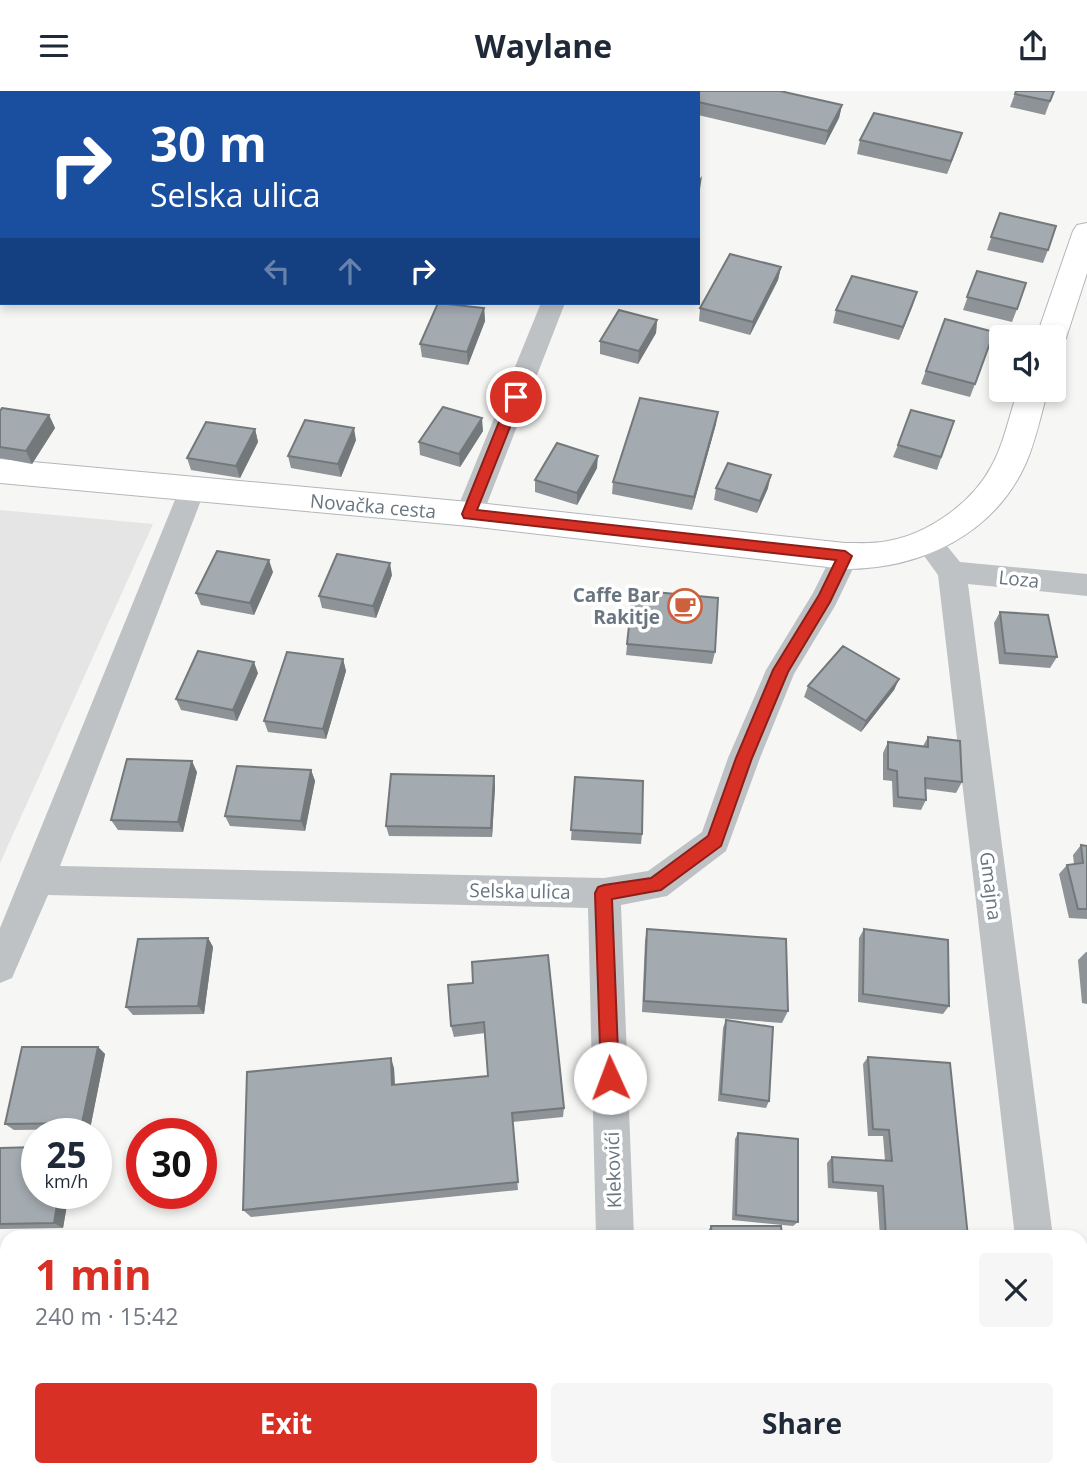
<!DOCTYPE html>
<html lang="en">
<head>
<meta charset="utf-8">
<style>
	body { margin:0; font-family:"Open Sans",sans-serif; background:#f6f6f7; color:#1f2937; height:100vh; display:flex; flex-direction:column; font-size:26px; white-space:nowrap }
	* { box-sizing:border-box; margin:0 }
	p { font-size:23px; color:#747a83 }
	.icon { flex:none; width:38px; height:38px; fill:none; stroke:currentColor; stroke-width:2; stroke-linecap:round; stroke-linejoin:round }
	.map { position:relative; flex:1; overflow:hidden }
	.details { position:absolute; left:0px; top:1139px; width:1088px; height:247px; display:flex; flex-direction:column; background:#fff; border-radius:21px 21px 0 0; box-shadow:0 4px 10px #0003 }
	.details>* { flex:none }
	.banner { position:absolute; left:0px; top:0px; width:700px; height:214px; box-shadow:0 4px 10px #0003; background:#1a4fa0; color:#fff; overflow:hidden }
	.buttons { position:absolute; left:989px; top:234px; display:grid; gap:14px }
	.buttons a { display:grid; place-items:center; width:77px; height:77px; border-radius:7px; background:#fff; box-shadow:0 4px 10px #0003; font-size:35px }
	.speed { position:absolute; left:21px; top:1027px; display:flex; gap:14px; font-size:35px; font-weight:700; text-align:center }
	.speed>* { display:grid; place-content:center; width:91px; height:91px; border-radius:50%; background:#fff; box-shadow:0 4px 10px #0003; line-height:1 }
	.speed small { font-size:18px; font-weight:400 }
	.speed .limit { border:10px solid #d22; background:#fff; color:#111 }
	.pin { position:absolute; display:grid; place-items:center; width:60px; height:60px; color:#fff; margin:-30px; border:4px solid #fff; border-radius:50%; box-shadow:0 2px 7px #0007 }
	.me { position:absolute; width:77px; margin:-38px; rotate:358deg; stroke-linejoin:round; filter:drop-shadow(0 0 5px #0008) }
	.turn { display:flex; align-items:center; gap:24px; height:147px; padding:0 35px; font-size:32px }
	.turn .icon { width:91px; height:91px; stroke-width:2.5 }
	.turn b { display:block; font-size:49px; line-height:60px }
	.lanes { display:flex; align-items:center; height:66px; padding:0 35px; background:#0003; justify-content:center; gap:35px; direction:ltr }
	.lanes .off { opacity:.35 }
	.round { display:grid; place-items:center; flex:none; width:74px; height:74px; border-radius:7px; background:#f6f6f7 }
	.head { display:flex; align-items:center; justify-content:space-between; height:119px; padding:0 35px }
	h1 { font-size:42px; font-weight:700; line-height:52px; color:#d93025 }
	.button { display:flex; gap:14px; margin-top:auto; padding:14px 35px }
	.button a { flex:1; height:80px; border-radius:7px; background:#d93025; color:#fff; font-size:28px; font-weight:700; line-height:80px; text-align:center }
	.button a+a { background:#f6f6f7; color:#1f2937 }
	header { display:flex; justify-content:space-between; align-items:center; height:91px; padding:0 35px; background:#fff; font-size:32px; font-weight:700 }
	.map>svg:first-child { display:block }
</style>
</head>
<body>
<header><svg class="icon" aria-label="menu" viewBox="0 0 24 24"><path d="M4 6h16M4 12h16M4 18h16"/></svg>Waylane<svg class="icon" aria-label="share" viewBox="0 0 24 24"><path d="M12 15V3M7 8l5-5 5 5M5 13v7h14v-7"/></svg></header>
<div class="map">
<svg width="1087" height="1385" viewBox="0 0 1087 1385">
	<rect width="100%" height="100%" fill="#f6f6f4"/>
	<path fill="#e4e5e4" d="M 0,419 L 153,433 L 0,772 Z"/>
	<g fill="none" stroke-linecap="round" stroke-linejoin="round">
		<g stroke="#b3b7bb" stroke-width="2">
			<path id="secondary" d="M 1087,132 L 1087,182 L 1066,247 L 1062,254 L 1054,256 L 1054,247 L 1036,247 L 1073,140 L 1077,134 Z
				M 1018,299 L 1048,299 C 1041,323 1036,349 1026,372 C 994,444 920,478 845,478 L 469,435 L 0,392 L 0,368 L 469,411 L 845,452 C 859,452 874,453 888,450 C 928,443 972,412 991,376 C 1004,353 1009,325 1018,299 Z"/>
		</g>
		<path fill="#bec2c5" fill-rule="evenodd" d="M 632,0 L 652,0 L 631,2 Z
			M 541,212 L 565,212 L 483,423 L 479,430 L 469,433 L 459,430 L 455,423 Z
			M 192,389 L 201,392 L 205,399 L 60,775 L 604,787 L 648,780 L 702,741 L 728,667 L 766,579 L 813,502 L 835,458 L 845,454 L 855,458 L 859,465 L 835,515 L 794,583 L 760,667 L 726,760 L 667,805 L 621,814 L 634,1146 L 596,1146 L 588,817 L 48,804 L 12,887 L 0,892 L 0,837 L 179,399 L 183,392 Z
			M 928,441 L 938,444 L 960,471 L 1087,483 L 1087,505 L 968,493 L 1053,1146 L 1015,1146 L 938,484 L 914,451 L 918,444 Z
			M 1082,1372 L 1085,1385 L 1043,1385 L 1042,1379 L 1082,1379 Z
			M 602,1379 L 644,1379 L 644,1385 L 602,1385 Z"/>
		<use href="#secondary" fill="#fff" fill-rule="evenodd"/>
	</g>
	<path fill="#8d9397" d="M 307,0 L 356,0 L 355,2 L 307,2 Z
		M 1016,0 L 1054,0 L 1045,24 L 1010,16 Z
		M 698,2 L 842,14 L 839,27 L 825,54 L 698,24 Z
		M 962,42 L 947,83 L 857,63 L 860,49 Z
		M 1000,122 L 1048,159 L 1043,172 L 987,159 Z
		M 781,176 L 778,189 L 750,244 L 699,230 L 700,217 Z
		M 977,180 L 1017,218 L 1012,231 L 963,219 Z
		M 917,201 L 899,249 L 833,232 L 836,219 Z
		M 484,217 L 485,230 L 468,274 L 422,266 L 420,253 Z
		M 945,228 L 975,293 L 970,306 L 921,293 Z
		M 657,229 L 656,242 L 638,273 L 600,263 L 600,250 Z
		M 0,320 L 49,324 L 55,337 L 32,373 L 0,367 Z
		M 954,330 L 937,379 L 893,366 L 898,354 Z
		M 716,333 L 692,419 L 612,403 L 613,391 Z
		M 255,338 L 258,351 L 240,387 L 191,379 L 187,367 Z
		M 483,340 L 460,376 L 420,364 L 419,351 Z
		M 356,349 L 341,386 L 291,377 L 288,365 Z
		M 597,377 L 577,414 L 535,401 L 535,389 Z
		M 716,397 L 768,397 L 757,422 L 714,409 Z
		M 273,481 L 254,524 L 201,514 L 196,502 Z
		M 392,484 L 376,527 L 322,517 L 319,505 Z
		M 633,499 L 715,561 L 712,573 L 626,564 Z
		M 1000,521 L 1057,566 L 1050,577 L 999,573 L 994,532 Z
		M 343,568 L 346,580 L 326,648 L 268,641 L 264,630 Z
		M 258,582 L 237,630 L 181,619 L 176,608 Z
		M 899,588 L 894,599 L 861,641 L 804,606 L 808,595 Z
		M 928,646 L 962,691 L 956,702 L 926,698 L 926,709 L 921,719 L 893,716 L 892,690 L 883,689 L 883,662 L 888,651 L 923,655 Z
		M 311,679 L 315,690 L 305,740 L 230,735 L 225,725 Z
		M 197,681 L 183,741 L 118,739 L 111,729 Z
		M 494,685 L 495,696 L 492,746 L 389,745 L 386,735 Z
		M 575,686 L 642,743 L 641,753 L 571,749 Z
		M 1081,754 L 1087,755 L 1087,828 L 1069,827 L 1059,783 L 1067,774 L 1074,773 L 1073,764 Z
		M 647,838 L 788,920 L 782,932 L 642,921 L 645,850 Z
		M 864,838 L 949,915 L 943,923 L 858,911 L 859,847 Z
		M 208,847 L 213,856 L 204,923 L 133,924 L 126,916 Z
		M 1086,861 L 1087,861 L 1087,913 L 1082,912 L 1078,869 Z
		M 448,894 L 564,1017 L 563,1026 L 512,1031 L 518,1099 L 251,1126 L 243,1119 L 394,977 L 395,994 L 488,985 L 485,942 L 454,946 L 451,935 Z
		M 726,929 L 769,1010 L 766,1017 L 718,1010 L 723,937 Z
		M 98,956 L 105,963 L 90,1038 L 14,1039 L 5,1033 Z
		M 868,966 L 968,1146 L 880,1146 L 877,1101 L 828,1097 L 827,1072 L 832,1066 L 885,1070 L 883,1045 L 868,1045 L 863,973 Z
		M 738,1042 L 798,1131 L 793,1135 L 732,1129 L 735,1048 Z
		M 0,1057 L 37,1102 L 69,1102 L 63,1137 L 0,1138 Z
		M 711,1135 L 782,1146 L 708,1146 L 708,1140 Z
		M 698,1379 L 731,1379 L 785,1385 L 698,1385 Z"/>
	<path fill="#73787b" d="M 842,14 L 839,27 L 825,54 L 828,40 Z
		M 962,42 L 958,55 L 947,83 L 951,70 Z
		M 702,85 L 700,98 L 698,101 L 698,90 Z
		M 781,176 L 778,189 L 750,244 L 753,231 Z
		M 917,201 L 913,214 L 899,249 L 903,236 Z
		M 484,217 L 485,230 L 468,274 L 467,261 Z
		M 657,229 L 656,242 L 638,273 L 639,260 Z
		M 718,321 L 716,333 L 692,419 L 694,406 Z
		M 49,324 L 55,337 L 32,373 L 26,360 Z
		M 482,327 L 483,340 L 460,376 L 459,363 Z
		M 354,337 L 356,349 L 341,386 L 338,373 Z
		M 255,338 L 258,351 L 240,387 L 236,375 Z
		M 598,365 L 597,377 L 577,414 L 577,402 Z
		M 771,384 L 768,397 L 757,422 L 760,410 Z
		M 269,469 L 273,481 L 254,524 L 250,512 Z
		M 390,472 L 392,484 L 376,527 L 373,515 Z
		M 343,568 L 346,580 L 326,648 L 323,638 Z
		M 254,571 L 258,582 L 237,630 L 233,619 Z
		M 899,588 L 894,599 L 861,641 L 866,630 Z
		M 192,670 L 197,681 L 183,741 L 178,731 Z
		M 311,679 L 315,690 L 305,740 L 301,730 Z
		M 494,685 L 495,696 L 492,746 L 491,737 Z
		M 208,847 L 213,856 L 204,923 L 198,915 Z
		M 98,956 L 105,963 L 90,1038 L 82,1032 Z
		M 391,967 L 394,977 L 395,1004 L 392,994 Z
		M 59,1102 L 69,1102 L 63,1137 L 54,1132 Z
		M 7,1234 L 7,1271 L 0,1270 Z"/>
	<path fill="#a4abb0" stroke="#73787b" stroke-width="2" d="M 327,0 L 347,0 L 346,2 Z
		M 525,0 L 599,0 L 599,2 L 525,2 Z
		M 665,0 L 780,0 L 842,14 L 828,40 L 698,11 L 698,2 L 664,2 Z
		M 1016,0 L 1054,0 L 1050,10 L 1015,3 Z
		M 874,22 L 962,42 L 951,70 L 860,49 Z
		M 1000,122 L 1056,135 L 1048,159 L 991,146 Z
		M 730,163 L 781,176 L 753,231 L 700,217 Z
		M 977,180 L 1026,192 L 1017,218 L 967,206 Z
		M 852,185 L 917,201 L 903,236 L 836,219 Z
		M 438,212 L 484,217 L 467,261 L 420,253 Z
		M 619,219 L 657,229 L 639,260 L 600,250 Z
		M 945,228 L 994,241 L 975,293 L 926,280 Z
		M 640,307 L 718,321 L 694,406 L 613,391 Z
		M 443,316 L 482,327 L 459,363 L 419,351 Z
		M 2,317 L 49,324 L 26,360 L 0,356 L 0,320 Z
		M 911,319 L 954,330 L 941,366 L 898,354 Z
		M 305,329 L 354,337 L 338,373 L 288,365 Z
		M 206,331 L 255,338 L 236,375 L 187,367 Z
		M 557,352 L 598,365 L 577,402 L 535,389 Z
		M 728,372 L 771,384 L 760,410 L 716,397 Z
		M 217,460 L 269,469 L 250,512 L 196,502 Z
		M 337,463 L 390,472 L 373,515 L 319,505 Z
		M 633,499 L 718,507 L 715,561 L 627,553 Z
		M 1000,521 L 1048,524 L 1057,566 L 1005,562 Z
		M 843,555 L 899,588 L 866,630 L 808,595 Z
		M 198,560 L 254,571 L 233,619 L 176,608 Z
		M 287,561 L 343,568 L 323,638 L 264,630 Z
		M 928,646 L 960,650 L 962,691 L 925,687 L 926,709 L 898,706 L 897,680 L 888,678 L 888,651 L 928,656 Z
		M 127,668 L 192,670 L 178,731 L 111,729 Z
		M 237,675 L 311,679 L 301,730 L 225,725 Z
		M 391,683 L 494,685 L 491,737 L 386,735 Z
		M 575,686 L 643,690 L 642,743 L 571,739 Z
		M 1081,754 L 1087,755 L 1087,818 L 1078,818 L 1067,774 L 1083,772 Z
		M 647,838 L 786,848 L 788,920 L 644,910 Z
		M 864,838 L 948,849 L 949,915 L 863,903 Z
		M 208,847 L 198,915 L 126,916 L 138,848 Z
		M 548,864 L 564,1017 L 512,1022 L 518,1091 L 243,1119 L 247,981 L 391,967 L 392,994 L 488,985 L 484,931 L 451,935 L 448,894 L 473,892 L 472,871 Z
		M 726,929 L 773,936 L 769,1010 L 721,1003 Z
		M 22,956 L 98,956 L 82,1032 L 5,1033 Z
		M 868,966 L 950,972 L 968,1146 L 886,1146 L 883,1095 L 833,1091 L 832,1066 L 892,1070 L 889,1039 L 873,1038 Z
		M 738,1042 L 798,1048 L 798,1131 L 736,1124 Z
		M 37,1056 L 37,1102 L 59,1102 L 54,1132 L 0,1133 L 0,1057 Z
		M 711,1135 L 781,1135 L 782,1146 L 712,1146 Z
		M 0,1167 L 7,1167 L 7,1234 L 0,1268 Z
		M 701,1379 L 731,1379 L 785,1385 L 701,1385 Z"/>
	<path fill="#d93025" stroke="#8d1f18" stroke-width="2" d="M 516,301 L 522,306 L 477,419 L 845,460 L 852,465 L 830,511 L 788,581 L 752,667 L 721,755 L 661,799 L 612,808 L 619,987 L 616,994 L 610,996 L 603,994 L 601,987 L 595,802 L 598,796 L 604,794 L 651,787 L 708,745 L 736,667 L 773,579 L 819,504 L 836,469 L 464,427 L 462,423 L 509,306 Z"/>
	<defs>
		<g id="cafe-ring" transform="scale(1.75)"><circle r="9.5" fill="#fff" stroke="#cd613d" stroke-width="1.5"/><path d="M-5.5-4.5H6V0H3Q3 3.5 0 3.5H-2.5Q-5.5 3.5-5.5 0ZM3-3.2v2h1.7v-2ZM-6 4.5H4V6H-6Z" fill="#cd613d"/></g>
	</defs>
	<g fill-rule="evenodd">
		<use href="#cafe-ring" x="685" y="515"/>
	</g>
	<g text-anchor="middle" stroke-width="7" stroke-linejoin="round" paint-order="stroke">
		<g font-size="19" fill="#697681" stroke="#fff">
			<text transform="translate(373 415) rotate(5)" y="7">Novačka cesta</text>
			<text transform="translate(1019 488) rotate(6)" y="7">Loza</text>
			<text transform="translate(991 795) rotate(83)" y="7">Gmajna</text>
			<text transform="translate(520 800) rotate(1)" y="7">Selska ulica</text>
			<text transform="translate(613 1079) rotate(-92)" y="7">Klekovići</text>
		</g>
		<g font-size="19" font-weight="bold" fill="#697681" stroke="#fff" text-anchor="end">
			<text x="660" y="511">Caffe Bar<tspan x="660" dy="22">Rakitje</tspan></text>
		</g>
	</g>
</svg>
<div class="buttons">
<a><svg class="icon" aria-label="sound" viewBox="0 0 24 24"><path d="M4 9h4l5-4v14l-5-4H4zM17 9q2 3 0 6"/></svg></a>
</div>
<div class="speed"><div>25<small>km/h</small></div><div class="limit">30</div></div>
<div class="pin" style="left:516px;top:306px;background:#d93025"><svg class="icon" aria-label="arrive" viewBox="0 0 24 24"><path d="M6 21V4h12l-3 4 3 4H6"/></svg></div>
<svg class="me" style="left:610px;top:987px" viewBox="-20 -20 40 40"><circle r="19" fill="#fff"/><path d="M0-13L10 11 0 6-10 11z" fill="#d93025"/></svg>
<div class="banner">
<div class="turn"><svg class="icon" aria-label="right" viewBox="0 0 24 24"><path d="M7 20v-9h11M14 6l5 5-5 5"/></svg><div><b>30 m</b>Selska ulica</div></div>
<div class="lanes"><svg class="icon off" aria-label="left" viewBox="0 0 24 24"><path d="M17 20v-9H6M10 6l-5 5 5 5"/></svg><svg class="icon off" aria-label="ahead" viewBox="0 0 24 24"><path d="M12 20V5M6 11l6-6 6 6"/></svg><svg class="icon" aria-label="right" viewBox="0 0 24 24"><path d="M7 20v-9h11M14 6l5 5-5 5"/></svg></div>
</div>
<section class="details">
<div class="head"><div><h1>1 min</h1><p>240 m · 15:42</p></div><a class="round"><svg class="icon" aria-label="close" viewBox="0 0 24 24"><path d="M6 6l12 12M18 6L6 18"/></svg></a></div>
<div class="button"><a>Exit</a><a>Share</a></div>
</section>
</div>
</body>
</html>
